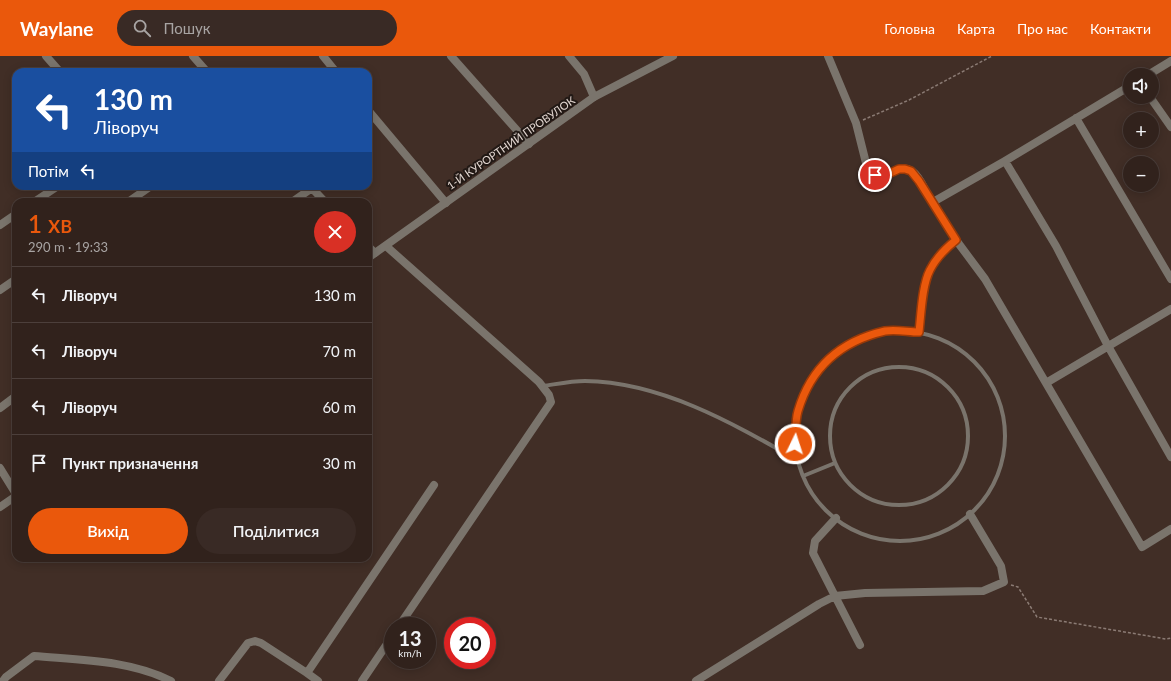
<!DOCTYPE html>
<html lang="uk">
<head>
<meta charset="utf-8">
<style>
	body { margin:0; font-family:Lato,sans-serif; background:#392a25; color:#f1f3f6; height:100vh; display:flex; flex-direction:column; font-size:15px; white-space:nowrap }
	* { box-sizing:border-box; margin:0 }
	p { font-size:13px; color:#a8a4a3 }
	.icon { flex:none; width:22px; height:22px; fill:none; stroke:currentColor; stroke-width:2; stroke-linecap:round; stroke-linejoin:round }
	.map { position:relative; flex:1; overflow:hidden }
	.drawer { position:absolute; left:12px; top:142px; width:360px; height:364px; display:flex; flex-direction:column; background:#31221c; border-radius:12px; box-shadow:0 2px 10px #0003,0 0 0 1px #4c3f3b }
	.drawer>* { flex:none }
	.guide { position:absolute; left:12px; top:12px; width:360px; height:122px; border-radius:12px; box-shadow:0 2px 10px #0003,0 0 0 1px #4c3f3b; background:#1a4fa0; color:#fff; overflow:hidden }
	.controls { position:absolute; left:1123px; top:12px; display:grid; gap:8px }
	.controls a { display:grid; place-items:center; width:36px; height:36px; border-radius:50%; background:#31221c; box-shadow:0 2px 10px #0003,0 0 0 1px #4c3f3b; font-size:20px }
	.speed { position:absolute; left:384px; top:561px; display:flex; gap:8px; font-size:20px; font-weight:700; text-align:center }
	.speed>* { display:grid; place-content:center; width:52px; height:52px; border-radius:50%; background:#31221c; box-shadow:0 2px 10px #0003,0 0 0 1px #4c3f3b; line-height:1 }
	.speed small { font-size:10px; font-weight:400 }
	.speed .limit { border:6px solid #d22; background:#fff; color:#111 }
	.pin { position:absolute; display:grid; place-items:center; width:34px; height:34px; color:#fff; margin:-17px; border:2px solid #fff; border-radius:50%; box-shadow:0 1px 4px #0007 }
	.me { position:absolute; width:44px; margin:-22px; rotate:4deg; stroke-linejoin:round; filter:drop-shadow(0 0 3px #0008) }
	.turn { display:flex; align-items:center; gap:14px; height:84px; padding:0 16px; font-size:18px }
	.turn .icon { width:52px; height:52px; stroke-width:2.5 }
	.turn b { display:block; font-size:28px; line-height:34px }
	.then { display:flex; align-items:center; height:38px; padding:0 16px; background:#0003; gap:8px; font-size:15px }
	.round { display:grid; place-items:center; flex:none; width:42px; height:42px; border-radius:21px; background:#392a25 }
	.headline { display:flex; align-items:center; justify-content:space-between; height:68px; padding:0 16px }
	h1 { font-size:24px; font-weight:600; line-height:30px; color:#ea580c }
	.action { display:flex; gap:8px; margin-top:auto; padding:8px 16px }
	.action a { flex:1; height:46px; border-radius:24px; background:#ea580c; color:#fff; font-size:16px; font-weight:600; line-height:46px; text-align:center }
	.action a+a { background:#392a25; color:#f1f3f6 }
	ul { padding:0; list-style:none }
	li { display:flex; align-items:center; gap:12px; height:56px; padding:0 16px; border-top:1px solid #4c3f3b }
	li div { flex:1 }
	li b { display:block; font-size:15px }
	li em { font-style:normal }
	header { display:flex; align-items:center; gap:24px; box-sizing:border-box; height:56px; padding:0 20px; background:#ea580c; color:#fff }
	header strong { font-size:19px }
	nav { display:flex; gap:22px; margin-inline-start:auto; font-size:14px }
	.search { width:280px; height:36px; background:#392a25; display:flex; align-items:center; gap:10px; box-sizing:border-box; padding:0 14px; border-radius:22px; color:#a8a4a3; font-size:15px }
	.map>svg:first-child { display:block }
</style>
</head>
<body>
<header>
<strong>Waylane</strong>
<div class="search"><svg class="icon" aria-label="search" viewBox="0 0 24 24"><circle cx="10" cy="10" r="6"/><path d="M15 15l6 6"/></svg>Пошук</div>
<nav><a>Головна</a><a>Карта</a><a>Про нас</a><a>Контакти</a></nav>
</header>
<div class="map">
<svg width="1171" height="625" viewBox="0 0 1171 625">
	<rect width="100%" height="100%" fill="#412e26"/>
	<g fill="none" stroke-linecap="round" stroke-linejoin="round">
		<path stroke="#8b7b74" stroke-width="1.5" stroke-dasharray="3 2" stroke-linecap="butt" d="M 863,64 L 909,44 L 992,0
			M 1011,529 L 1018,531 L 1037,561 L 1166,583 L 1171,582"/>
		<path stroke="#7a746c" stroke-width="4" d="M795 380a105 105 0 1 1 210 0a105 105 0 1 1-210 0Z
			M 919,276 C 921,259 922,229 930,214 C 936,202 946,192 956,184
			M830 380a69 69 0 1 1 138 0a69 69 0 1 1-138 0Z
			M 543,330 C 557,328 571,325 585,325 C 662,326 734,368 799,405
			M 803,420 L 835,407"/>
		<path stroke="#7a746c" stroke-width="8" d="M 46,0 L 60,16
			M 193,0 L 207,16
			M 323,0 L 336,16
			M 451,0 L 529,88
			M 569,0 L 584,18 L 594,41
			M 828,0 L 856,67 L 867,111 C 883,134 895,104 912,115 C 922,122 925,137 933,146
			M 1148,19 L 1171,5
			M 1130,30 L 1005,105 L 933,146 L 956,184 L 985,223 L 1142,491 L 1171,473
			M 1150,41 L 1171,71
			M 368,54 L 446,147
			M 1076,62 L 1171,223
			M 1005,105 L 1056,190 L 1108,290 L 1171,401
			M 310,130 L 325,146
			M 34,146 L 58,130
			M 128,146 L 151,130
			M 292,146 L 312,132
			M 0,169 L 16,158
			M 368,190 L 375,197
			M 386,190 L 539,326 L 549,339 L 551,346 L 399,570
			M 0,234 L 16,223
			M 1046,327 L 1171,253
			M 0,352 L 16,340
			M 836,462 L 815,485 L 813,497 L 860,589
			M 3,625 L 6,621 L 34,600 C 80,604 130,604 171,625
			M 219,625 L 248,587 L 255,585 L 261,587 L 307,617
			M 318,625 L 307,617 L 434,429
			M 362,625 L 393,579
			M 696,625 L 819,548 L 835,540 L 865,537 L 983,535 L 1004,526 L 1001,510 L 970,458"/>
		<path stroke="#7a746c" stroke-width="8" d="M 368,202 L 594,41 L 673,0
			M 0,412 L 16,438
			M 0,451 L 16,440"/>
	</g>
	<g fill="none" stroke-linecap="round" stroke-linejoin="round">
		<g stroke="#983908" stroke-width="10">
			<path id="route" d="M 795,388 C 796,378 795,365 798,355 C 811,311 841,285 885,275 C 896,273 908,276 919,276 C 921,259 922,229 930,214 C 936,202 946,192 956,184 L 919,125 L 911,115 L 905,113 L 899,113 L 884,120 L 875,119"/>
		</g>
		<use href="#route" stroke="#ea580c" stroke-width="7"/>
	</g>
	<g text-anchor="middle" stroke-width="4" stroke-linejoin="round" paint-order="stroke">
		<g font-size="11" fill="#e2d6d0" stroke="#221915">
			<text transform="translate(511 87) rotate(-35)" y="4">1-Й КУРОРТНИЙ ПРОВУЛОК</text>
		</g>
	</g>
</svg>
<div class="controls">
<a><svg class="icon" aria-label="sound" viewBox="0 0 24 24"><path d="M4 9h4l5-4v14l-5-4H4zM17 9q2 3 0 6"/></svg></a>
<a>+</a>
<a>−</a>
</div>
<div class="speed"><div>13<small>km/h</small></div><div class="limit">20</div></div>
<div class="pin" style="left:875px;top:119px;background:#d93025"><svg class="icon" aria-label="arrive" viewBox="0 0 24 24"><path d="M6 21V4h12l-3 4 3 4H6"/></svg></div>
<svg class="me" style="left:795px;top:388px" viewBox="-20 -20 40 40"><circle r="17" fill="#ea580c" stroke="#fff" stroke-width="3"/><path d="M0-11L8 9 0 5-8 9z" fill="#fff"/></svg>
<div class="guide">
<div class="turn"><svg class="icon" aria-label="left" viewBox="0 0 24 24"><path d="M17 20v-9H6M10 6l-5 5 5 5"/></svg><div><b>130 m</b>Ліворуч</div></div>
<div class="then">Потім<svg class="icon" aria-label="left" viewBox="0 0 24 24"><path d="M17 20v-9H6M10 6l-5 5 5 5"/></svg></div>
</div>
<section class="drawer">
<div class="headline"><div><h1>1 хв</h1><p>290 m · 19:33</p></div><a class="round" style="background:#d93025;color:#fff"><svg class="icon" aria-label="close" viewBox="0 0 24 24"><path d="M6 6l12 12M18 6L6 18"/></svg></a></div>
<ul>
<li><svg class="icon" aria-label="left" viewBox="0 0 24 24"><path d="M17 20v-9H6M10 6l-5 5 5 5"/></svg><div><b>Ліворуч</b></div><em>130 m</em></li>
<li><svg class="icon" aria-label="left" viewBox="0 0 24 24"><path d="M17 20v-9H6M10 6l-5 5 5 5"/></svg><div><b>Ліворуч</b></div><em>70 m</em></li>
<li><svg class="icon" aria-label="left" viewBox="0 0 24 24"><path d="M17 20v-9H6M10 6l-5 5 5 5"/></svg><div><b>Ліворуч</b></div><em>60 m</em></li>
<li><svg class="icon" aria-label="arrive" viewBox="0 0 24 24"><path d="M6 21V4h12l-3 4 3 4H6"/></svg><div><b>Пункт призначення</b></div><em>30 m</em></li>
</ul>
<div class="action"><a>Вихід</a><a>Поділитися</a></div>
</section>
</div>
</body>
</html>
